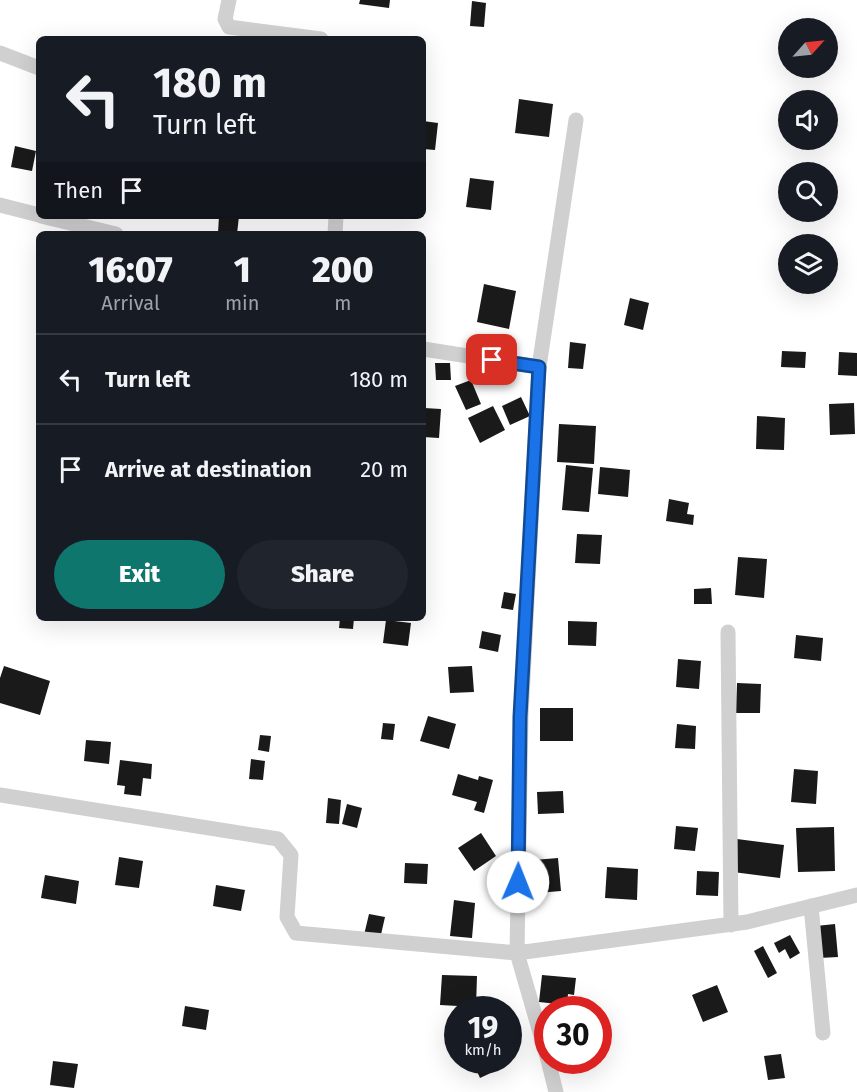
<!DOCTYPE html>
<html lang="en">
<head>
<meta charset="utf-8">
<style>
	body { margin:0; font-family:"Fira Sans",sans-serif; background:#20242c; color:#f1f3f6; height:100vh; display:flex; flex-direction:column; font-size:22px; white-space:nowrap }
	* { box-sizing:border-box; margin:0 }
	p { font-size:20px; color:#9ea1a6 }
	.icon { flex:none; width:33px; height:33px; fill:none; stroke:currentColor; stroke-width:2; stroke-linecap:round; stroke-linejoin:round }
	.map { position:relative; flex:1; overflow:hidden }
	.details { position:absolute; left:36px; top:231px; width:390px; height:390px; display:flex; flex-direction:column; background:#171b24; border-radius:9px; box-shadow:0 6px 24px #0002 }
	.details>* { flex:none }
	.hud { position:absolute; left:36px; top:36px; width:390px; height:183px; border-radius:9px; box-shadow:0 6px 24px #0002; background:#171b24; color:#f1f3f6; overflow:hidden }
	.needle { width:39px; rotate:63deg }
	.fabs { position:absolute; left:778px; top:18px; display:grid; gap:12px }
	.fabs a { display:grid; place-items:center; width:60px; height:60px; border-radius:50%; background:#171b24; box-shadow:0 6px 24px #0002; font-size:30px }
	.speed { position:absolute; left:444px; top:996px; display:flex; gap:12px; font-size:30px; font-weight:700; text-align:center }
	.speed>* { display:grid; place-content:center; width:78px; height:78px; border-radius:50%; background:#171b24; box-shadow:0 6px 24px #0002; line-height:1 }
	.speed small { font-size:15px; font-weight:400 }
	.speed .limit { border:9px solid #d22; background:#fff; color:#111 }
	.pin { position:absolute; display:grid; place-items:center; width:51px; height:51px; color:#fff; margin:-26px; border-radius:12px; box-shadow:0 3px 9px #0006 }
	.me { position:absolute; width:66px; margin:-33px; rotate:1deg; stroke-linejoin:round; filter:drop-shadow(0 0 4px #0008) }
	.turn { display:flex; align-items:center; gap:21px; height:126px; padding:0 18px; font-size:27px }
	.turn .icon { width:78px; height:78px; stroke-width:2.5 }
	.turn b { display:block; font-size:42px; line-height:51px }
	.then { display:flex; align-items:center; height:57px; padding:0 18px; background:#0003; gap:12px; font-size:22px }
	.eta { display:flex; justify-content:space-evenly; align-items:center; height:102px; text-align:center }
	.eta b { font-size:36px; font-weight:800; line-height:42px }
	.button { display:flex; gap:12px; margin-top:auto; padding:12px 18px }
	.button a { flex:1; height:69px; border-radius:36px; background:#0f766e; color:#fff; font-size:24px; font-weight:800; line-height:69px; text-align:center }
	.button a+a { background:#20242c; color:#f1f3f6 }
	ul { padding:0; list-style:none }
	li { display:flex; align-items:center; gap:18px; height:90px; padding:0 18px; border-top:2px solid #363941 }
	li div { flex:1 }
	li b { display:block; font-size:22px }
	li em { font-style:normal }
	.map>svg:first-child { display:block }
</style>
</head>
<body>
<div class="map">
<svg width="857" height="1092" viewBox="0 0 857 1092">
	<rect width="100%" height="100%" fill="#fff"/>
	<path fill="#1a1a1a" d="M 360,0 L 390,0 L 389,8 L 359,4 Z
		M 472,1 L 486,3 L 484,27 L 470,26 Z
		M 519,99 L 553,104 L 549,137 L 515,133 Z
		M 423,121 L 438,123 L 435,150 L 423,149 Z
		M 15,146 L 36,151 L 32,171 L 11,167 Z
		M 470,178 L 494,181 L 491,210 L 466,207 Z
		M 219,216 L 239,216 L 237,234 L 218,233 Z
		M 484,284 L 516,291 L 509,329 L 477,322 Z
		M 630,298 L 649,303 L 643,330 L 624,325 Z
		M 570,342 L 586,344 L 583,369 L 568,368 Z
		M 782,351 L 806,352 L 805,368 L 781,367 Z
		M 839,352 L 857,353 L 857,376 L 838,375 Z
		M 435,363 L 450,363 L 451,380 L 436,380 Z
		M 471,380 L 481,404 L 466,410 L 455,386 Z
		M 521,397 L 530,416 L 510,425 L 502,406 Z
		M 854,403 L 855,434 L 830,435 L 829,404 Z
		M 493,406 L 505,430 L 480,443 L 468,418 Z
		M 424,408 L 441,409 L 439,438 L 423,437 Z
		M 757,416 L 785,418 L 784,450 L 756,449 Z
		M 559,424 L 596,426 L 594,464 L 557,462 Z
		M 566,465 L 593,468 L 589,512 L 562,510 Z
		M 600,467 L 630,470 L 628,497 L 598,494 Z
		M 669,499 L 689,503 L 687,514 L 694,515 L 693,525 L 666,521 Z
		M 577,534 L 602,535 L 600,564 L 575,563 Z
		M 738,557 L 767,559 L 764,598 L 735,595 Z
		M 711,588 L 712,604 L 694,604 L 694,589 Z
		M 504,592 L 516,594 L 513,610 L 501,608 Z
		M 340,618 L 354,618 L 353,629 L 339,628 Z
		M 386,620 L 411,623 L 408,646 L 383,643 Z
		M 568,621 L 597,622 L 596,646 L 568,645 Z
		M 482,631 L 501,635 L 498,652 L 479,648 Z
		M 796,635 L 823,638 L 821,661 L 794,658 Z
		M 678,659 L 701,661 L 699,689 L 676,687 Z
		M 4,666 L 50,681 L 40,715 L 0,703 L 0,678 Z
		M 472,666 L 474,692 L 450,693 L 448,667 Z
		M 737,683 L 761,684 L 760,713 L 736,713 Z
		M 540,708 L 573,708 L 573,741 L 540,741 Z
		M 428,716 L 456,724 L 449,749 L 420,741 Z
		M 383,723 L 395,724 L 393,740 L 381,739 Z
		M 677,724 L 696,726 L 695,749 L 675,748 Z
		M 260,735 L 271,736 L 269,752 L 258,750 Z
		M 86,740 L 111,742 L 109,764 L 84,761 Z
		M 251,759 L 265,761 L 263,780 L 249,779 Z
		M 120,760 L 152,764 L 151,779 L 143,778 L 141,796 L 124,794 L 125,786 L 117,785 Z
		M 794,769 L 818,771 L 816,804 L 791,802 Z
		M 458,774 L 478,780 L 479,776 L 493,780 L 484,813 L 474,810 L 477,802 L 452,795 Z
		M 563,791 L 564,813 L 538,814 L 537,792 Z
		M 328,798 L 341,800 L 339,824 L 326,823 Z
		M 347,804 L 362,808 L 357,828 L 342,824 Z
		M 676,826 L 698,828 L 695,851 L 674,849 Z
		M 834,827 L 835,871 L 798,872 L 796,828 Z
		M 481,833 L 496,856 L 474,871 L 458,848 Z
		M 737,839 L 784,845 L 780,878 L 733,872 Z
		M 119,857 L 143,861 L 139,888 L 115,885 Z
		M 558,858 L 561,891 L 537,893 L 534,860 Z
		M 405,863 L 428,864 L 427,884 L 404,883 Z
		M 607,867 L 638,869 L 637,900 L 605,898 Z
		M 697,871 L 719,872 L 718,896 L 696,895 Z
		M 45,875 L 79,881 L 76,904 L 41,898 Z
		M 216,885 L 245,890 L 241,911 L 213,906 Z
		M 454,900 L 475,903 L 472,938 L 450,936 Z
		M 369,914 L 385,917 L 380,939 L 364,935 Z
		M 835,924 L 838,957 L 819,958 L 816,926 Z
		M 790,935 L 800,953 L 790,959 L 785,949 L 779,953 L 774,943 Z
		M 763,946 L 777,973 L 768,978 L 754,951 Z
		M 442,975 L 477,976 L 476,1007 L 440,1005 Z
		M 542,975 L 576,978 L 574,995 L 568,994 L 567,1005 L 539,1002 Z
		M 717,985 L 728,1012 L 703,1022 L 692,995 Z
		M 185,1006 L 209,1010 L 206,1030 L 182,1026 Z
		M 781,1054 L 785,1078 L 768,1080 L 764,1056 Z
		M 472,1060 L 492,1060 L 497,1070 L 480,1078 Z
		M 53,1061 L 78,1064 L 74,1088 L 50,1085 Z"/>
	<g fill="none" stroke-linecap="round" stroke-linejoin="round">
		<path stroke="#d0d0d0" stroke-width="15" d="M 229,0 L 225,19 L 229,27 L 321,39
			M 0,53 L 39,68
			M 0,205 L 39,215
			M 41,216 L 116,234
			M 335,234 L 336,216
			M 423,349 L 539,367 L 576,120
			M 728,632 L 731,925
			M 0,795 L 278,839 L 291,855 L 287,917 L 296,933 L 517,953 L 521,717 L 539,367
			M 811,906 L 823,1033
			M 548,1060 L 517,953 L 747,922 L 857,895
			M 548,1060 L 556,1092"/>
	</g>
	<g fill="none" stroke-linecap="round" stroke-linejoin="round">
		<g stroke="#114b97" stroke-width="15">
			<path id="route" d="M 492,360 L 539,367 L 520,717 L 518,882"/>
		</g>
		<use href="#route" stroke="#1a73e8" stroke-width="10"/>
	</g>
</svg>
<div class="fabs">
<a><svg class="needle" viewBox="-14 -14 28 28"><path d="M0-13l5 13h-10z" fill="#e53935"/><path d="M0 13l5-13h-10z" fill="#9ea1a6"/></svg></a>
<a><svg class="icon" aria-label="sound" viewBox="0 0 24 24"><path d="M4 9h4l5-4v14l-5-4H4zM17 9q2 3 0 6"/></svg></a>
<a><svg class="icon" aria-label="search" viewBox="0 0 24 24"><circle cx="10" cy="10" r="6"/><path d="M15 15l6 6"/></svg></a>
<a><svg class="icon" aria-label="layers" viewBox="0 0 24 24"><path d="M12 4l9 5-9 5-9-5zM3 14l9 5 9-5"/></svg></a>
</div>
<div class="speed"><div>19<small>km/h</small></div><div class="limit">30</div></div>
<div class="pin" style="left:492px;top:360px;background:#d93025"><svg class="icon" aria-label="arrive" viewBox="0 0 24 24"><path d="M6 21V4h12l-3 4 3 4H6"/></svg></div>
<svg class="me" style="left:518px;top:882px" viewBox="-20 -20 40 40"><circle r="19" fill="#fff"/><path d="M0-13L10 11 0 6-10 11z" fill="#1a73e8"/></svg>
<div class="hud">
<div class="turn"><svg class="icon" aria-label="left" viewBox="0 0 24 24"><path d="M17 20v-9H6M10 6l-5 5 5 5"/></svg><div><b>180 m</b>Turn left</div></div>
<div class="then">Then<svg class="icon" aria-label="arrive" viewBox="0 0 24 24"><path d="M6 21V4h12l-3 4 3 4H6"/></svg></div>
</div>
<section class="details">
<div class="eta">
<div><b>16:07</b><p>Arrival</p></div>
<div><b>1</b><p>min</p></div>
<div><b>200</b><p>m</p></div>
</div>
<ul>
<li><svg class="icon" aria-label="left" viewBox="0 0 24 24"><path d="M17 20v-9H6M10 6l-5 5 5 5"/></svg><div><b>Turn left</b></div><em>180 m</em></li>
<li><svg class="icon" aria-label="arrive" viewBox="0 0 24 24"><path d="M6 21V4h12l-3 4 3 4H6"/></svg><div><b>Arrive at destination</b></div><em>20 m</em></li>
</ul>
<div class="button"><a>Exit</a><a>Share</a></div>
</section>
</div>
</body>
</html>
